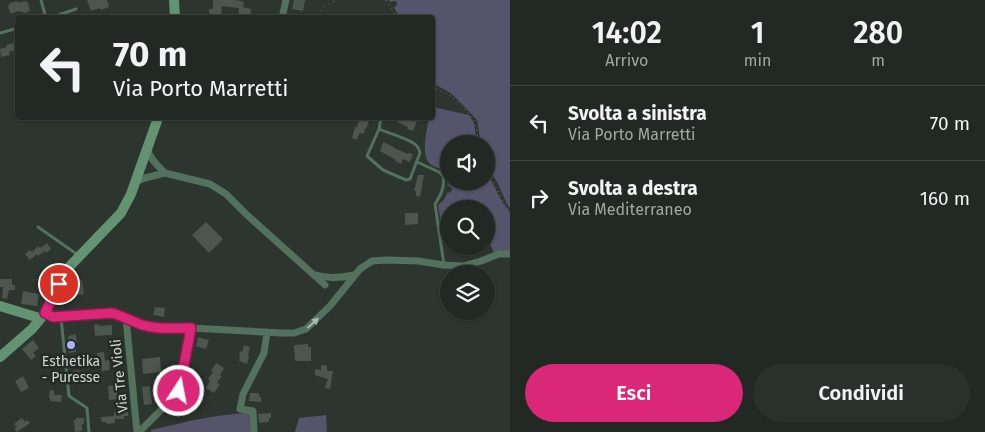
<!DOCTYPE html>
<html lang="it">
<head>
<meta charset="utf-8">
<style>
	body { margin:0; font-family:"Fira Sans",sans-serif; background:#2a302b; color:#f1f3f6; height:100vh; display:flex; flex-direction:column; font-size:19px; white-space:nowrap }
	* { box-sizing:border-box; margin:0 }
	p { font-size:16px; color:#a2a6a6 }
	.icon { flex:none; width:28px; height:28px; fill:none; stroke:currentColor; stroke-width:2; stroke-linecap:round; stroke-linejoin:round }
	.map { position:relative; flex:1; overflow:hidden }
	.side { display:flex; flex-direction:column; background:#222823; width:475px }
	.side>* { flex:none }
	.top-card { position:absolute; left:15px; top:15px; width:420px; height:105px; border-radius:5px; box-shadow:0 1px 4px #0004,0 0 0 1px #3f4441; background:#222823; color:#f1f3f6; overflow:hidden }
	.tools { position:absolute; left:440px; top:135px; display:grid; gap:10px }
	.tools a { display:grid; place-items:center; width:55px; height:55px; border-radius:50%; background:#222823; box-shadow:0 1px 4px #0004,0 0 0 1px #3f4441; font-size:25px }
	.pin { position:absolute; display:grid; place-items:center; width:42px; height:42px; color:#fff; margin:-21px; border:2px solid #fff; border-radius:50%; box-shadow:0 1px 5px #0007 }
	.me { position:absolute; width:55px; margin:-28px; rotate:11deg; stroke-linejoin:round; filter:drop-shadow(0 0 4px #0008) }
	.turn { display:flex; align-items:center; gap:18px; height:105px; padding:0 15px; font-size:22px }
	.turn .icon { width:65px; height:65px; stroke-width:2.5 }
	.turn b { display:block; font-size:35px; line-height:42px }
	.eta { display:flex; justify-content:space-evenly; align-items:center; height:85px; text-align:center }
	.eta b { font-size:30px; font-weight:600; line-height:35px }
	.action { display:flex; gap:10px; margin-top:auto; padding:10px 15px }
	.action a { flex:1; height:58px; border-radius:30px; background:#db2777; color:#fff; font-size:20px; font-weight:600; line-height:58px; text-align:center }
	.action a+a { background:#2a302b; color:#f1f3f6 }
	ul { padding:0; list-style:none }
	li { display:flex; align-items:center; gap:15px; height:75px; padding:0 15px; border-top:1px solid #3f4441 }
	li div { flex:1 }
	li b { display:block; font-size:19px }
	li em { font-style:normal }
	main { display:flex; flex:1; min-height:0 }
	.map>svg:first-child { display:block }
</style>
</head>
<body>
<main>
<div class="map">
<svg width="510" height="432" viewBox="0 0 510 432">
	<rect width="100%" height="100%" fill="#2d352f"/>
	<path fill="#54546b" d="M 389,0 L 510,0 L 510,208 L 507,204 L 497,182 L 488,168 L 486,164 L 486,144 L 481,144 L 477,120 L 452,94 L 433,83 L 432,18 L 399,17 L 394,7 L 397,5 L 396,1 L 390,2 Z
		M 433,107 L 469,115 L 474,123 L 477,144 L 449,144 L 449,181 L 486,181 L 486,172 C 495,185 499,200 510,212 L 510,253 L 494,253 L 486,235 L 486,209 L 449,209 L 449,220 L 441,223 L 438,205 L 444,200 L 447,193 L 451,192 L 452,188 L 447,185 C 449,163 433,172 427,160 C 422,151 427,128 429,118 L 432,118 Z
		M 251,412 L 252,432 L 151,432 L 151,430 L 194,420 L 217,416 Z
		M 326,415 L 327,432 L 295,432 L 299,418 Z"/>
	<path fill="#4d554f" d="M 87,0 L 107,0 L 109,7 L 101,10 L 100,8 L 91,11 Z
		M 213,0 L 236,0 L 244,2 L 243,7 L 251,9 L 250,18 L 238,17 L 239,8 L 222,6 L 221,18 L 210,18 L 209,9 L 213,9 Z
		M 294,0 L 305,0 L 303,11 L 292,9 Z
		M 18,1 L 18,3 L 25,1 L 28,3 L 30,11 L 25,13 L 18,11 L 11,14 L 8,7 L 10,3 Z
		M 14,43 L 16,50 L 9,52 L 10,55 L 1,57 L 0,49 L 7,47 L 6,45 Z
		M 360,118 L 370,118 L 366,129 L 365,128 L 364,134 L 360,133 L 356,140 L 352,138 L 355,127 L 357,127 Z
		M 398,118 L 412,118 L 411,119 L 417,121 L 413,131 L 407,129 L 408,127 L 397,122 Z
		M 383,142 L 394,147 L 394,148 L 408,154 L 408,153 L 413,154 L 410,162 L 403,159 L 401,164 L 395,161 L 396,160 L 380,151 Z
		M 418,175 L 424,175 L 420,197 L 416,196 L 416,191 L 414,191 Z
		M 405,213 L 418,213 L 418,224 L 405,225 Z
		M 206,222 L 223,239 L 209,253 L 192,235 Z
		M 47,243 L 51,249 L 46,253 L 45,251 L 38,256 L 37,254 L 30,260 L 25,254 L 30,250 L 32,252 L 38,246 L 40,248 Z
		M 458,246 L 481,246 L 482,248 L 460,253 Z
		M 0,279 L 12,279 L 12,285 L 15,285 L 15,290 L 9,290 L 7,299 L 2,298 L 3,287 L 0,287 Z
		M 82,280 L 84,294 L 73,296 L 71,287 L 68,287 L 67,283 Z
		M 23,291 L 39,294 L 37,306 L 21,304 Z
		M 155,307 L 165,308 L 164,317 L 153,315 Z
		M 99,324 L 99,326 L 112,325 L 112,335 L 95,336 L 94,325 Z
		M 76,334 L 77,343 L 75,344 L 76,352 L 69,353 L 68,336 Z
		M 198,337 L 209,340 L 206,349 L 196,346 Z
		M 33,340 L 39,348 L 33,353 L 36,356 L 31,360 L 22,349 Z
		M 308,344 L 308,347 L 311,347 L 311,361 L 295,361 L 294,345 Z
		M 244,345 L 250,347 L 248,356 L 249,356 L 247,364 L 239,361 L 240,357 L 239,356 L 240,351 L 242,352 Z
		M 104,352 L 105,361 L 109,360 L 110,370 L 102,371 L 101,361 L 97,362 L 97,353 Z
		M 160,357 L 161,372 L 143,374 L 142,359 Z
		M 216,363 L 224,368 L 220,375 L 222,376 L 217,383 L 220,384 L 214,393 L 206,388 L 210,381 L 208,379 L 213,372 L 211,371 Z
		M 321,365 L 327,366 L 327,371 L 333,371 L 330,389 L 325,388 L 328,379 L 315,375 L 315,369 L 321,370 Z
		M 79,370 L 79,372 L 81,372 L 80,383 L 73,384 L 72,371 Z
		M 23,376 L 29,388 L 21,392 L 15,381 Z
		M 117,385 L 118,399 L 109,400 L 108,386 Z
		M 150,386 L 152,404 L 144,405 L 142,387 Z
		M 50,390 L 54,391 L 54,395 L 62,395 L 61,402 L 50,401 L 50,398 L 49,398 Z
		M 250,393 L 258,393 L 261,398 L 261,402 L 249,401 Z
		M 128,411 L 128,416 L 124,416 L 124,419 L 115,419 L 115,423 L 107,424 L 106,422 L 102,422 L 101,417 L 114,416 L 114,412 Z
		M 271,413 L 271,418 L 269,418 L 269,422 L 259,423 L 258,414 Z
		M 22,418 L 25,422 L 27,420 L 30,423 L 17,432 L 14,428 L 17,427 L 14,424 Z
		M 76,418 L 84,418 L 84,424 L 82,424 L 82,431 L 75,432 L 74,420 L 76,420 Z"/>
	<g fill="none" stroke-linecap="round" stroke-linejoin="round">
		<path stroke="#787e7a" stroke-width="1" stroke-dasharray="1 4" stroke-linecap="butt" d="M 386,0 L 397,18
			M 314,18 L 325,7 L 336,0
			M 432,86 L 451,96 L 469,114 L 475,121 L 479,144
			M 486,169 C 495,182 500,199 510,211"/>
		<path stroke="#53715d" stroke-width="3" d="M 41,0 L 46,18
			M 50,18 L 76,9
			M 0,33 L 18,28
			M 379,129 C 388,133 410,139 416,145 C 419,148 419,149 420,153 L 410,179 L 406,180 L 383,170 L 367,156 L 379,129 L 381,118
			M 417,162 L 439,172 L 443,176 C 445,187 441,195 435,204 L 444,265
			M 38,227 L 78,255
			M 61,318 L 69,396 L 87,408 L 89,432"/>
		<path stroke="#53715d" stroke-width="7" d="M 282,18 L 286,0
			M 147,148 C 150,159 157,165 165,173
			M 135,182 L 145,178 L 165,173 L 210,184 L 226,194 L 246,214 L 325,285
			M 316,275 C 329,279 341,278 354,275
			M 45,313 L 53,317 L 61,317 L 103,313 L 112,313 L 119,315 L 143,325 L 154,328 L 191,328 L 281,333 L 294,333 L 306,329 L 330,306 L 360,269 L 372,261 L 387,260 L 418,261 L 444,265 L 463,266 L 481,261 L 499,254 L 510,254
			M 126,318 L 137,432
			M 139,432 L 175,396 L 179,391 L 191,328
			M 254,432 L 253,411 L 240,409 L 243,394 L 264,353 L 267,332"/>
		<path stroke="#639373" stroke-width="10" d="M 174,0 L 175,18
			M 0,306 L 36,317 L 40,319
			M 0,357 L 32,329 L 45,313 L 59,283 L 70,266 L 121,213 L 131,194 L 158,118"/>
	</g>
	<defs><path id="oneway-solid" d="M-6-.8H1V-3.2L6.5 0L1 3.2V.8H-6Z" transform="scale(1.25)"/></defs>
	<use fill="#abb8b0" href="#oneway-solid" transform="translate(313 323) rotate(-42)"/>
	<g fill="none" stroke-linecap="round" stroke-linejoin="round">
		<g stroke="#8e194d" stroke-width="12">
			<path id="route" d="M 59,284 L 45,313 L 53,317 L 112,313 C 122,316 132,321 142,325 C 158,330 175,328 191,328 L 179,391"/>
		</g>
		<use href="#route" stroke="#db2777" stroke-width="9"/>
	</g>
	<circle fill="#afaefa" stroke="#232b26" stroke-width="2" cx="71" cy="345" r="5"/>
	<g text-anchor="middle" stroke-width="5" stroke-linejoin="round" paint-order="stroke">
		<g font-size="14" fill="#d1d6d3" stroke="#232b26">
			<text x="71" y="366">Esthetika<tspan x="71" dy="16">- Puresse</tspan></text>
		</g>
		<g font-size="14" fill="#d1d6d3" stroke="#232b26">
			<text transform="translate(119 376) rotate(-96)" y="5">Via Tre Violi</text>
		</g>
	</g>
</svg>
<div class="tools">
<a><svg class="icon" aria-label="sound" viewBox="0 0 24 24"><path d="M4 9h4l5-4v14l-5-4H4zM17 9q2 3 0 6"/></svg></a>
<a><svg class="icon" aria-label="search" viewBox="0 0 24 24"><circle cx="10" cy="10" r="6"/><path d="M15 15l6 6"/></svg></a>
<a><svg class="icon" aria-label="layers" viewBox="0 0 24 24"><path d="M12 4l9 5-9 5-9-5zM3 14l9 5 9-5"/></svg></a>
</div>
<div class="pin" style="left:59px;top:284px;background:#d93025"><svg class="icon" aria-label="arrive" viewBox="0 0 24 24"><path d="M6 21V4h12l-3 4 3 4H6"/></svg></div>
<svg class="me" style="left:179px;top:391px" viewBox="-20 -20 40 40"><circle r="17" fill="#db2777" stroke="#fff" stroke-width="3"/><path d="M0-11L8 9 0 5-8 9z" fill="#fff"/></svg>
<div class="top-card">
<div class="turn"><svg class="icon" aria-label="left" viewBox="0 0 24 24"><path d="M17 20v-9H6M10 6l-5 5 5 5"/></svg><div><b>70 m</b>Via Porto Marretti</div></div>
</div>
</div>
<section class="side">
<div class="eta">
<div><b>14:02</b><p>Arrivo</p></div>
<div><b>1</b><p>min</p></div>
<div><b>280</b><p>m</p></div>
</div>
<ul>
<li><svg class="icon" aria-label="left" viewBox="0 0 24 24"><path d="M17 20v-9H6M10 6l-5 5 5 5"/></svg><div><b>Svolta a sinistra</b><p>Via Porto Marretti</p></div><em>70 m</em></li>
<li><svg class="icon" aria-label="right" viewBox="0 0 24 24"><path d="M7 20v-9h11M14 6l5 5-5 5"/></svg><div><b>Svolta a destra</b><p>Via Mediterraneo</p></div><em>160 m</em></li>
</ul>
<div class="action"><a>Esci</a><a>Condividi</a></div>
</section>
</main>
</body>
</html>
